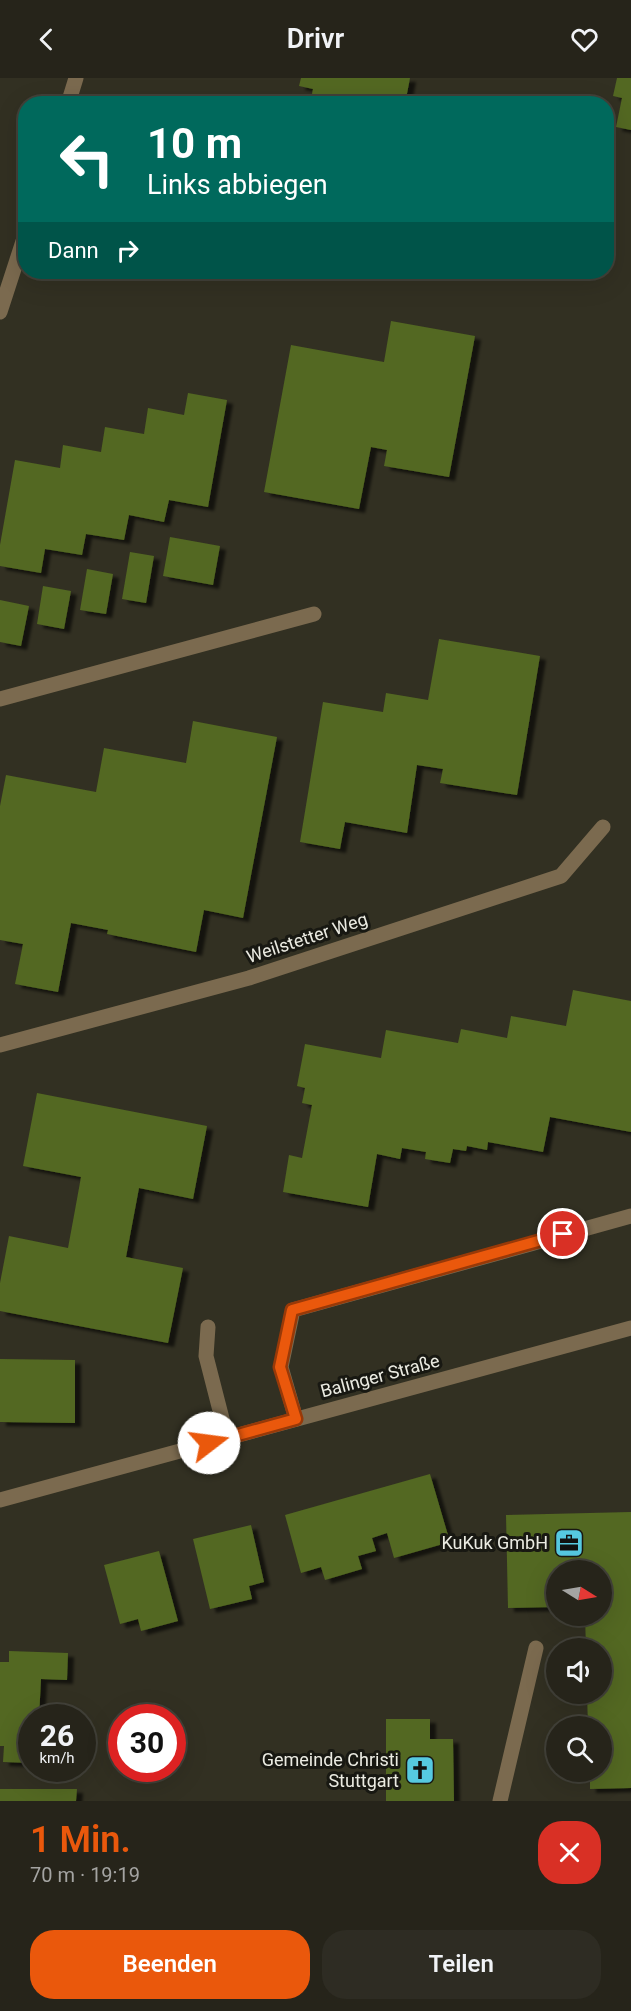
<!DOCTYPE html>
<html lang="de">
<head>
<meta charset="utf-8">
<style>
	body { margin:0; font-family:Roboto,sans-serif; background:#2e2c23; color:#f1f3f6; height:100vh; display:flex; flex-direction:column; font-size:22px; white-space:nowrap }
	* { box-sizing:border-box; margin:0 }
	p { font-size:20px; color:#a4a4a2 }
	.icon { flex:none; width:33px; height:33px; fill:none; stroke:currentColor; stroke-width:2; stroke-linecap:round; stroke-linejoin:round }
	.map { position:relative; height:1723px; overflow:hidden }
	.side { display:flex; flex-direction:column; background:#26241a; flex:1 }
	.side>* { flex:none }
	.hud { position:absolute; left:18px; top:18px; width:596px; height:183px; border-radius:24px; box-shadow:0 6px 24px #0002,0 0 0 2px #424139; background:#00695c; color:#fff; overflow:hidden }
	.needle { width:39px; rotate:101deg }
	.controls { position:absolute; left:546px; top:1482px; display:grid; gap:12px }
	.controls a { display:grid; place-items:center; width:66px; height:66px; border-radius:50%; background:#26241a; box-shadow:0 6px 24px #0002,0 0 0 2px #424139; font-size:30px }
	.speed { position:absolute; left:18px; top:1626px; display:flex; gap:12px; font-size:30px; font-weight:700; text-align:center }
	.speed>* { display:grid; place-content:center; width:78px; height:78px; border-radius:50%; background:#26241a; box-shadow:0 6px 24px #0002,0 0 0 2px #424139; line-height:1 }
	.speed small { font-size:15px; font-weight:400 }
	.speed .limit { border:9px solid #d22; background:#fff; color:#111 }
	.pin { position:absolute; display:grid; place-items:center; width:51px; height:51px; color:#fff; margin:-26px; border:3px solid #fff; border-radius:50%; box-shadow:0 2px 6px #0007 }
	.me { position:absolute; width:66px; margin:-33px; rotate:75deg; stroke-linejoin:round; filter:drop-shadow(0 0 4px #0008) }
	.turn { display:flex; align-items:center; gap:21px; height:126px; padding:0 30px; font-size:27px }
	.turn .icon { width:78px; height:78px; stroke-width:2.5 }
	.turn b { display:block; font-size:42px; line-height:51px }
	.then { display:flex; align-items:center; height:57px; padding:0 30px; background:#0003; gap:12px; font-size:22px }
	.round { display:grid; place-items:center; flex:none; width:63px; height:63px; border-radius:24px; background:#2e2c23 }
	.head { display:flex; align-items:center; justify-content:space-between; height:102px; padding:0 30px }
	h1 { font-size:36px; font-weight:600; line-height:45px; color:#ea580c }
	.primary-button { display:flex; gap:12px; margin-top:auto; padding:12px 30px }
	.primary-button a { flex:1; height:69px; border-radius:24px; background:#ea580c; color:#fff; font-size:24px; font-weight:600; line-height:69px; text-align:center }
	.primary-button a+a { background:#2e2c23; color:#f1f3f6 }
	header { display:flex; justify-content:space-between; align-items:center; height:78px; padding:0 30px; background:#26241a; font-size:27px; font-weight:600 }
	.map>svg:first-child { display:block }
</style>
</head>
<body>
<header><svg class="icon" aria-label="back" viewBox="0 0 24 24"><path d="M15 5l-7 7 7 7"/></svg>Drivr<svg class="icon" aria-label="heart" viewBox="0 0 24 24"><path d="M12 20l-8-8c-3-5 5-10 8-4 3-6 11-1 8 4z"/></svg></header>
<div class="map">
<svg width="631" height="1723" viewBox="0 0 631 1723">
	<defs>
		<filter id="shadow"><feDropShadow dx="6" dy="4" stdDeviation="1.5" flood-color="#0009"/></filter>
	</defs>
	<rect width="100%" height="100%" fill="#323022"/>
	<path fill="#526821" filter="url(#shadow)" d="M 301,0 L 410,0 L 405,26 L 310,26 L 313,11 L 299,8 Z
		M 617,0 L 631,0 L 631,52 L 616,49 L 622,20 L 613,18 Z
		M 391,243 L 475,258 L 449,399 L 384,388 L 387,372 L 371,369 L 359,431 L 264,414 L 291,267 L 384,284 Z
		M 188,315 L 227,322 L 208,429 L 169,422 L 164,444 L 129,437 L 124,462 L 86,456 L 82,477 L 45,471 L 41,495 L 0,488 L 0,467 L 15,382 L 60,390 L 63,367 L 101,374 L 105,349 L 144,356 L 148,330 L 184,337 Z
		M 170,459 L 220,468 L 213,507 L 163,498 Z
		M 130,474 L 154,478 L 146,525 L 122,521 Z
		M 87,491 L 113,496 L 106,536 L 80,532 Z
		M 43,508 L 71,513 L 64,551 L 37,546 Z
		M 0,522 L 29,528 L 21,568 L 0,564 Z
		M 439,561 L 540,578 L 517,717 L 440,705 L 443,691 L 417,687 L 407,755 L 345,744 L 340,771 L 300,764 L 323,624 L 383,634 L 386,615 L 428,622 Z
		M 193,643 L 277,659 L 243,840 L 204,832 L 196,874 L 107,856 L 108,852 L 71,845 L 58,914 L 15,906 L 23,866 L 0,862 L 0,728 L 6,697 L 96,714 L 104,670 L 186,685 Z
		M 573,912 L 631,923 L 631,1054 L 550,1039 L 543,1074 L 488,1064 L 487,1072 L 467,1068 L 466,1073 L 453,1071 L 450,1085 L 425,1081 L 426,1074 L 402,1070 L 400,1081 L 377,1076 L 368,1129 L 283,1114 L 289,1077 L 302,1080 L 312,1027 L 302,1025 L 305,1010 L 297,1008 L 305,966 L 381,980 L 386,952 L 458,965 L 461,951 L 507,960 L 511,938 L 566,948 Z
		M 37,1015 L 207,1048 L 193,1121 L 139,1110 L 126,1179 L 183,1190 L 168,1265 L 0,1233 L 0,1205 L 9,1158 L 68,1170 L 75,1132 L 81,1099 L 23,1088 Z
		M 0,1281 L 75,1282 L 75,1345 L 0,1344 Z
		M 430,1396 L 450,1464 L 394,1480 L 387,1455 L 372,1460 L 376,1473 L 358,1478 L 362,1491 L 325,1502 L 321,1489 L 301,1495 L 285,1437 Z
		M 631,1434 L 631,1710 L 590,1711 L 590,1694 L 602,1694 L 602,1648 L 588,1648 L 587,1616 L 602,1616 L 602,1570 L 586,1570 L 585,1538 L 602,1538 L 602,1492 L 556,1492 L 556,1529 L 508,1530 L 506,1437 Z
		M 251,1447 L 264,1504 L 249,1508 L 252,1521 L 210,1531 L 193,1461 Z
		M 159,1473 L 178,1543 L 141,1553 L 138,1541 L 120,1546 L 104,1487 Z
		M 9,1573 L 68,1575 L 67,1602 L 41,1601 L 39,1640 L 32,1640 L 32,1685 L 3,1684 L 4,1668 L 0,1668 L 0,1584 L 9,1584 Z
		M 386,1641 L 430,1641 L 430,1661 L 453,1661 L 454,1723 L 386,1723 Z
		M 0,1711 L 77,1711 L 76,1723 L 0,1723 Z"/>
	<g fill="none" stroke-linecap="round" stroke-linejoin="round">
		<path stroke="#7b6a4f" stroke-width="15" d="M 0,621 L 314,536
			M 208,1249 L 206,1278 L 227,1360
			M 296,1341 L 281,1289 L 293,1232 L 631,1138
			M 500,1723 L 536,1570"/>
		<path stroke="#7b6a4f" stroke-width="15" d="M 68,26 L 76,0
			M 0,234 L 26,154
			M 0,967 L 249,900 L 561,798 L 603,749
			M 0,1422 L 631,1250"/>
	</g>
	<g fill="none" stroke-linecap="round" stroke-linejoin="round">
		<g stroke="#983908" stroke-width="15">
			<path id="route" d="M 209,1365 L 296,1341 L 280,1289 L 292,1232 L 563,1156"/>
		</g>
		<use href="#route" stroke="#ea580c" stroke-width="10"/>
	</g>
	<defs>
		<g id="office-square" transform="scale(1.5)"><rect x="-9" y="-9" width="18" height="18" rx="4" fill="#56c9e1" stroke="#181812"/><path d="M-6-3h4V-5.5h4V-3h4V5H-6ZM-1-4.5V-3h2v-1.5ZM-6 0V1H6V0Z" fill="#111"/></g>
		<g id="church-square" transform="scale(1.5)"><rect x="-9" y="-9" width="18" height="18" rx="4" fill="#56c9e1" stroke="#181812"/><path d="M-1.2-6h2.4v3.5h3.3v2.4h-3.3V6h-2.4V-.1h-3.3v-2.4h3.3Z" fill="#111"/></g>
	</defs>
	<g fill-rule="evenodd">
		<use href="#office-square" x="569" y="1465"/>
		<use href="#church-square" x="420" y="1692"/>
	</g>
	<g text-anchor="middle" stroke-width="6" stroke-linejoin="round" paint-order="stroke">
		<g font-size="18" fill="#ebebe2" stroke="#181812">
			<text transform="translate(307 860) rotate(-18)" y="6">Weilstetter Weg</text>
			<text transform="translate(380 1298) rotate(-15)" y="6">Balinger Straße</text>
		</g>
		<g font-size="18" fill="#ebebe2" stroke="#181812" text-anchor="end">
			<text x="548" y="1471">KuKuk GmbH</text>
			<text x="399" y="1688">Gemeinde Christi<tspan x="399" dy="21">Stuttgart</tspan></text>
		</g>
	</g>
</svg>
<div class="controls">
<a><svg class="needle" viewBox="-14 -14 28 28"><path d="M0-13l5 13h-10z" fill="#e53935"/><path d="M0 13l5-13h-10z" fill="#a4a4a2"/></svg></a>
<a><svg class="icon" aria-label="sound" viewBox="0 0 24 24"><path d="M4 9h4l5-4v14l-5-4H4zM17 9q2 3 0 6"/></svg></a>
<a><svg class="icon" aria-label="search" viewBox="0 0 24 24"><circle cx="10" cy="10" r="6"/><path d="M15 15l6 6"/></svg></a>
</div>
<div class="speed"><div>26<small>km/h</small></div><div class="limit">30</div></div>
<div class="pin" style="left:563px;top:1156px;background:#d93025"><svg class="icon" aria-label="arrive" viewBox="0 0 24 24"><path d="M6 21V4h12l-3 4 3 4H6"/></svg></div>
<svg class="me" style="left:209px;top:1365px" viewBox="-20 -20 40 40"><circle r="19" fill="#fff"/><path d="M0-13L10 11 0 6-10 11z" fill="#ea580c"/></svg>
<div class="hud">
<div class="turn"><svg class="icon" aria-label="left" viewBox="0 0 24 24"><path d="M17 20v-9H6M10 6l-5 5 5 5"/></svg><div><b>10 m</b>Links abbiegen</div></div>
<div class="then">Dann<svg class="icon" aria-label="right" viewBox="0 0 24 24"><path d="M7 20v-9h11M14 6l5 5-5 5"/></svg></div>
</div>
</div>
<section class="side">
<div class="head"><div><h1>1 Min.</h1><p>70 m · 19:19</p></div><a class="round" style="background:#d93025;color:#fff"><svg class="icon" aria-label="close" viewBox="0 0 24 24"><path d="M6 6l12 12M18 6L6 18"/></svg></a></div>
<div class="primary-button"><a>Beenden</a><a>Teilen</a></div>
</section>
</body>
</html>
